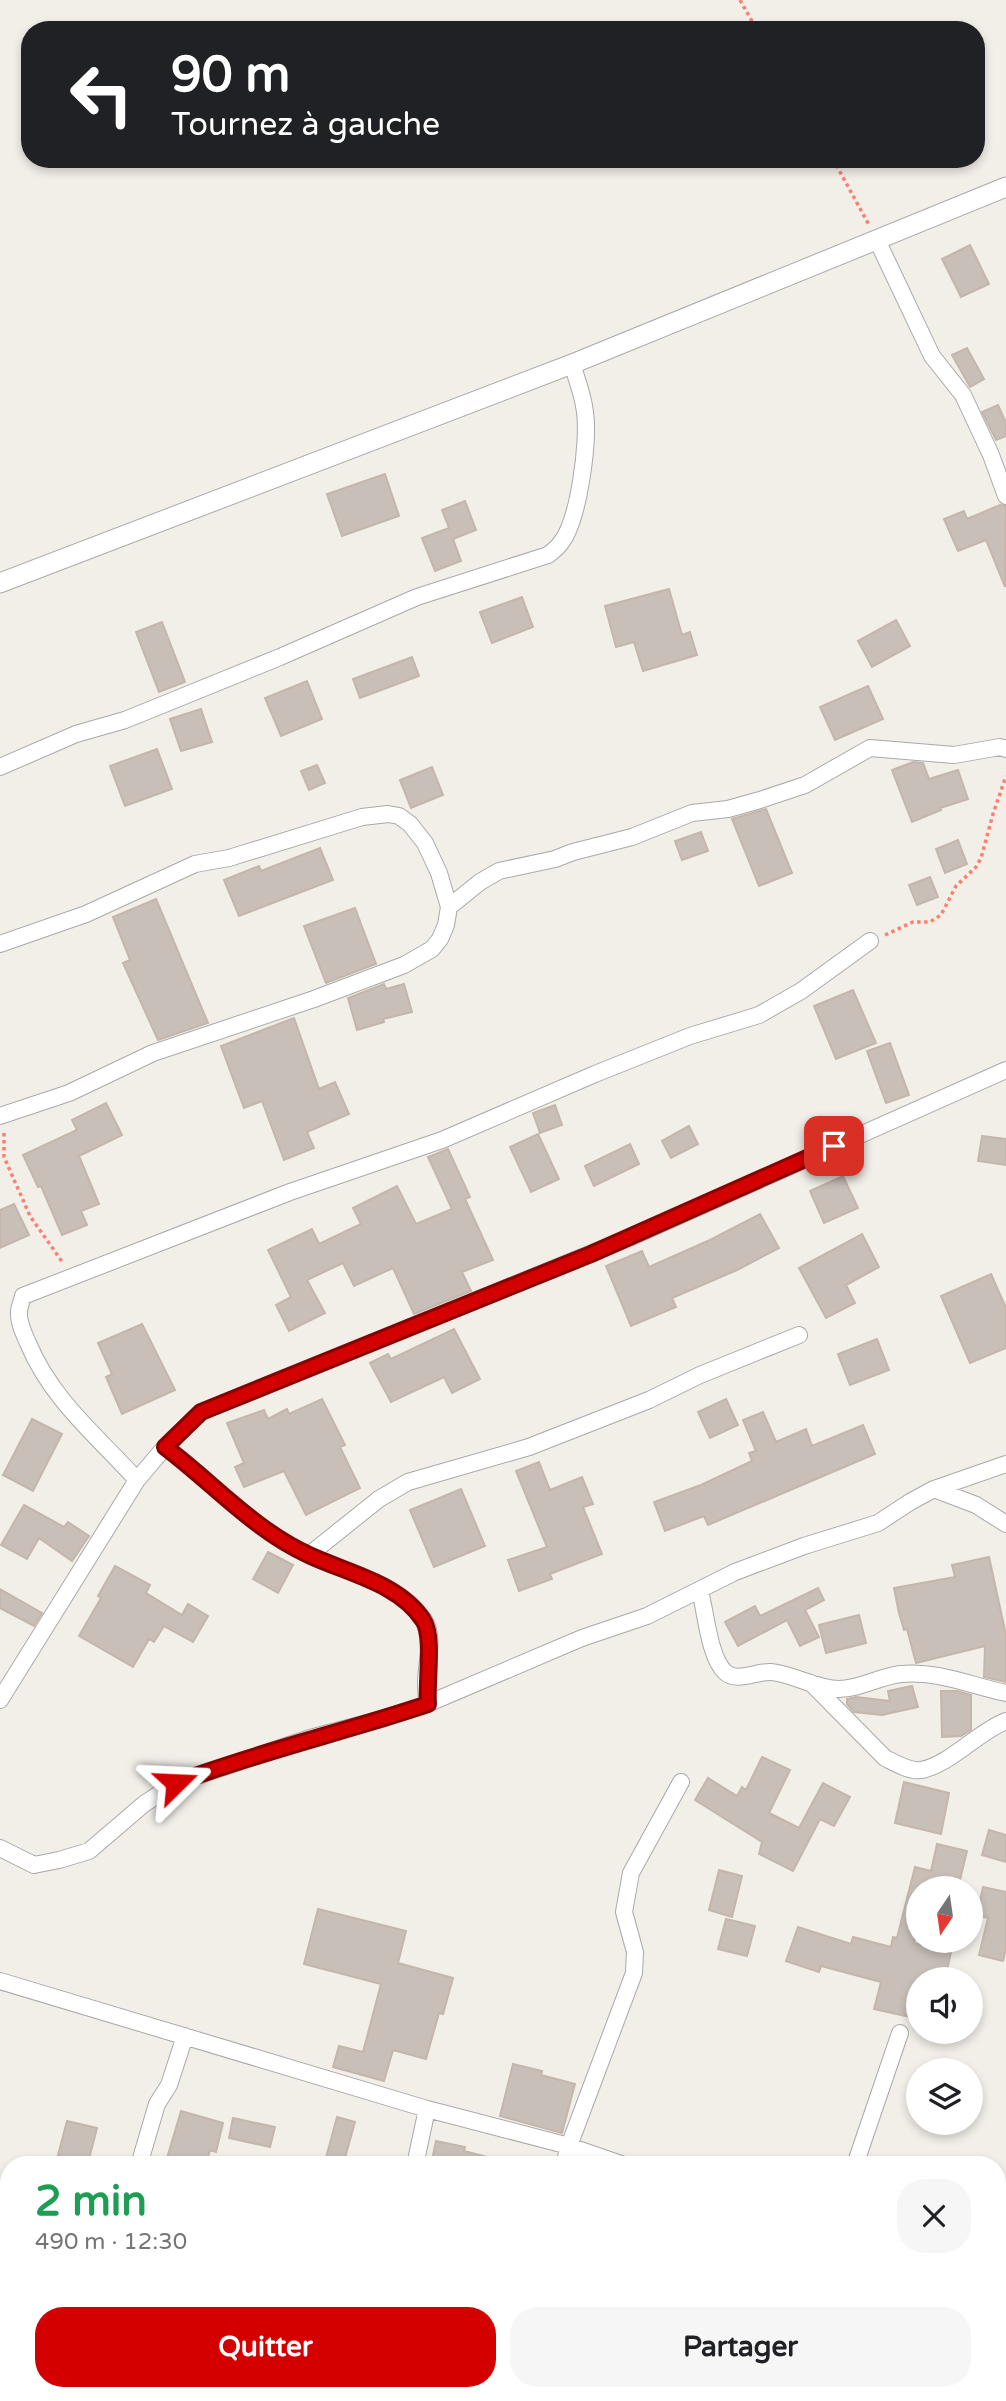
<!DOCTYPE html>
<html lang="fr">
<head>
<meta charset="utf-8">
<style>
	body { margin:0; font-family:"Varela Round",sans-serif; background:#f6f6f6; color:#202124; height:100vh; display:flex; flex-direction:column; font-size:26px; white-space:nowrap }
	* { box-sizing:border-box; margin:0 }
	p { font-size:23px; color:#757577 }
	.icon { flex:none; width:38px; height:38px; fill:none; stroke:currentColor; stroke-width:2; stroke-linecap:round; stroke-linejoin:round }
	.map { position:relative; flex:1; overflow:hidden }
	.sheet { position:absolute; left:0px; top:2156px; width:1006px; height:245px; display:flex; flex-direction:column; background:#fff; border-radius:28px 28px 0 0; box-shadow:0 4px 10px #0003 }
	.sheet>* { flex:none }
	.top-card { position:absolute; left:21px; top:21px; width:964px; height:147px; border-radius:28px; box-shadow:0 4px 10px #0003; background:#202124; color:#fff; overflow:hidden }
	.needle { width:46px; rotate:193deg }
	.fabs { position:absolute; left:906px; top:1876px; display:grid; gap:14px }
	.fabs a { display:grid; place-items:center; width:77px; height:77px; border-radius:50%; background:#fff; box-shadow:0 4px 10px #0003; font-size:35px }
	.pin { position:absolute; display:grid; place-items:center; width:60px; height:60px; color:#fff; margin:-30px; border-radius:14px; box-shadow:0 4px 10px #0006 }
	.me { position:absolute; width:77px; margin:-38px; rotate:69deg; stroke-linejoin:round; filter:drop-shadow(0 0 5px #0008) }
	.turn { display:flex; align-items:center; gap:24px; height:147px; padding:0 35px; font-size:32px }
	.turn .icon { width:91px; height:91px; stroke-width:2.5 }
	.turn b { display:block; font-size:49px; line-height:60px }
	.round { display:grid; place-items:center; flex:none; width:74px; height:74px; border-radius:28px; background:#f6f6f6 }
	.head { display:flex; align-items:center; justify-content:space-between; height:119px; padding:0 35px }
	h1 { font-size:42px; font-weight:700; line-height:52px; color:#1e9e55 }
	.primary-button { display:flex; gap:14px; margin-top:auto; padding:14px 35px }
	.primary-button a { flex:1; height:80px; border-radius:28px; background:#d40000; color:#fff; font-size:28px; font-weight:700; line-height:80px; text-align:center }
	.primary-button a+a { background:#f6f6f6; color:#202124 }
	.map>svg:first-child { display:block }
</style>
</head>
<body>
<div class="map">
<svg width="1006" height="2401" viewBox="0 0 1006 2401">
	<rect width="100%" height="100%" fill="#f2efe9"/>
	<path fill="#c7bfb8" stroke="#c4b6ab" stroke-width="2" d="M 970,245 L 989,284 L 961,297 L 942,259 Z
		M 967,348 L 984,379 L 970,387 L 952,355 Z
		M 998,405 L 1006,423 L 1006,436 L 996,440 L 982,412 Z
		M 385,474 L 399,516 L 342,536 L 327,494 Z
		M 465,501 L 476,530 L 453,539 L 461,561 L 435,571 L 422,538 L 449,528 L 442,510 Z
		M 1000,505 L 1006,506 L 1005,587 L 986,540 L 958,551 L 944,519 L 964,511 L 967,519 Z
		M 669,589 L 682,635 L 690,632 L 697,655 L 643,671 L 634,642 L 616,647 L 605,606 Z
		M 522,597 L 533,627 L 492,643 L 480,612 Z
		M 896,620 L 910,646 L 872,667 L 858,641 Z
		M 162,622 L 185,682 L 159,692 L 136,632 Z
		M 412,657 L 419,676 L 360,698 L 353,679 Z
		M 307,681 L 322,719 L 281,736 L 265,698 Z
		M 868,686 L 883,719 L 835,740 L 820,707 Z
		M 201,709 L 212,742 L 181,751 L 170,719 Z
		M 157,749 L 172,789 L 125,806 L 110,766 Z
		M 913,762 L 923,763 L 929,779 L 958,770 L 968,799 L 940,808 L 941,810 L 912,822 L 892,770 Z
		M 317,765 L 325,783 L 309,790 L 301,771 Z
		M 432,767 L 443,795 L 411,808 L 400,780 Z
		M 766,809 L 792,873 L 759,886 L 732,819 Z
		M 701,832 L 708,851 L 682,860 L 675,841 Z
		M 958,840 L 967,864 L 945,873 L 936,849 Z
		M 320,848 L 333,880 L 239,916 L 224,880 L 259,866 L 261,871 Z
		M 930,877 L 938,897 L 917,905 L 909,885 Z
		M 156,899 L 208,1023 L 158,1040 L 123,963 L 130,960 L 113,917 Z
		M 355,908 L 376,964 L 326,983 L 304,926 Z
		M 384,984 L 386,989 L 404,984 L 412,1012 L 383,1019 L 384,1022 L 357,1030 L 348,998 Z
		M 853,990 L 876,1043 L 836,1059 L 814,1006 Z
		M 294,1018 L 319,1089 L 335,1082 L 349,1114 L 307,1132 L 314,1148 L 284,1160 L 262,1101 L 244,1108 L 221,1046 Z
		M 890,1043 L 909,1095 L 886,1103 L 867,1051 Z
		M 106,1103 L 122,1135 L 79,1156 L 99,1204 L 81,1211 L 87,1225 L 62,1235 L 41,1186 L 38,1187 L 23,1155 L 77,1130 L 72,1120 Z
		M 555,1105 L 562,1125 L 540,1133 L 533,1113 Z
		M 689,1126 L 698,1144 L 671,1158 L 662,1141 Z
		M 538,1134 L 559,1179 L 531,1192 L 510,1147 Z
		M 982,1136 L 1006,1139 L 1006,1165 L 978,1161 Z
		M 630,1144 L 639,1164 L 594,1186 L 585,1166 Z
		M 448,1149 L 470,1197 L 465,1199 L 493,1260 L 462,1272 L 471,1291 L 414,1314 L 393,1268 L 354,1286 L 343,1263 L 307,1280 L 325,1313 L 289,1331 L 276,1305 L 291,1297 L 268,1250 L 312,1229 L 319,1244 L 361,1224 L 353,1208 L 397,1186 L 416,1224 L 452,1209 L 428,1157 Z
		M 843,1176 L 858,1208 L 824,1223 L 810,1191 Z
		M 14,1204 L 29,1235 L 0,1248 L 0,1210 Z
		M 760,1214 L 779,1248 L 737,1270 L 672,1298 L 676,1307 L 631,1326 L 606,1266 L 642,1251 L 649,1267 L 710,1240 Z
		M 862,1234 L 879,1267 L 846,1285 L 855,1303 L 826,1318 L 799,1268 Z
		M 991,1274 L 1006,1308 L 1006,1348 L 970,1363 L 941,1296 Z
		M 142,1324 L 175,1390 L 122,1414 L 106,1377 L 112,1374 L 98,1343 Z
		M 454,1329 L 480,1379 L 452,1393 L 444,1377 L 391,1402 L 370,1363 L 388,1354 L 391,1359 Z
		M 877,1339 L 889,1370 L 850,1385 L 838,1354 Z
		M 322,1399 L 345,1445 L 340,1447 L 360,1488 L 306,1515 L 284,1471 L 244,1487 L 235,1467 L 244,1463 L 227,1423 L 264,1410 L 268,1419 L 287,1409 L 289,1414 Z
		M 726,1399 L 738,1425 L 710,1438 L 698,1412 Z
		M 763,1412 L 776,1442 L 806,1429 L 812,1446 L 863,1425 L 875,1454 L 708,1525 L 704,1516 L 665,1531 L 654,1502 L 701,1485 L 752,1461 L 749,1453 L 756,1451 L 743,1420 Z
		M 32,1419 L 62,1434 L 33,1491 L 3,1475 Z
		M 539,1462 L 550,1490 L 582,1477 L 593,1504 L 583,1507 L 602,1554 L 550,1574 L 552,1579 L 519,1591 L 508,1560 L 547,1547 L 516,1471 Z
		M 461,1489 L 485,1546 L 434,1567 L 410,1510 Z
		M 24,1505 L 64,1527 L 68,1522 L 89,1536 L 72,1561 L 39,1538 L 27,1559 L 1,1545 Z
		M 268,1552 L 293,1565 L 278,1593 L 253,1579 Z
		M 989,1557 L 1006,1635 L 1006,1682 L 984,1677 L 985,1646 L 916,1663 L 907,1629 L 904,1630 L 899,1613 L 894,1588 L 955,1577 L 952,1565 Z
		M 115,1566 L 150,1585 L 146,1593 L 182,1615 L 188,1604 L 208,1616 L 193,1642 L 164,1626 L 154,1642 L 149,1639 L 133,1667 L 79,1636 L 101,1598 L 98,1596 Z
		M 818,1588 L 824,1600 L 805,1610 L 819,1637 L 800,1646 L 787,1620 L 738,1646 L 725,1622 L 755,1606 L 760,1616 Z
		M 0,1589 L 42,1613 L 34,1626 L 0,1608 Z
		M 859,1615 L 866,1643 L 826,1653 L 819,1625 Z
		M 912,1686 L 918,1707 L 882,1715 L 854,1712 L 847,1704 L 847,1699 L 856,1697 L 890,1701 L 888,1691 Z
		M 941,1691 L 957,1691 L 971,1695 L 971,1730 L 961,1736 L 942,1737 Z
		M 762,1757 L 790,1770 L 769,1813 L 799,1828 L 823,1783 L 850,1797 L 834,1826 L 820,1819 L 793,1871 L 759,1854 L 762,1842 L 695,1800 L 708,1778 L 737,1796 L 742,1787 L 746,1790 Z
		M 904,1782 L 949,1793 L 941,1834 L 895,1823 Z
		M 989,1830 L 1006,1835 L 1006,1862 L 982,1855 Z
		M 937,1844 L 967,1851 L 958,1888 L 919,1888 L 919,1923 L 914,1943 L 951,1952 L 945,1979 L 919,1979 L 919,2019 L 874,2009 L 881,1982 L 821,1966 L 819,1972 L 786,1961 L 798,1927 L 851,1944 L 853,1937 L 891,1947 L 893,1937 L 897,1938 L 915,1867 L 931,1871 Z
		M 719,1870 L 742,1876 L 732,1917 L 709,1910 Z
		M 983,1887 L 1006,1892 L 1006,1949 L 1003,1961 L 979,1955 L 988,1918 L 977,1915 Z
		M 318,1909 L 406,1931 L 398,1963 L 453,1978 L 443,2014 L 439,2013 L 426,2059 L 393,2050 L 384,2081 L 333,2067 L 339,2046 L 363,2052 L 381,1984 L 304,1964 Z
		M 726,1919 L 755,1926 L 747,1956 L 718,1949 Z
		M 513,2064 L 542,2071 L 541,2075 L 575,2084 L 562,2133 L 500,2116 Z
		M 181,2111 L 223,2123 L 216,2152 L 210,2150 L 206,2165 L 165,2165 Z
		M 337,2117 L 355,2122 L 343,2165 L 324,2165 Z
		M 233,2118 L 275,2127 L 270,2147 L 229,2138 Z
		M 67,2121 L 97,2128 L 88,2163 L 58,2155 Z
		M 436,2141 L 465,2147 L 464,2151 L 495,2159 L 495,2165 L 431,2165 Z"/>
	<g fill="none" stroke-linecap="round" stroke-linejoin="round">
		<g stroke="#a9a9a9" stroke-width="18">
			<path id="minor" d="M 877,240 L 932,356 L 963,395 L 991,455 L 1006,496
				M 0,767 L 76,734 L 125,720 L 280,657 L 417,597 L 548,555 C 552,552 557,548 560,544 C 579,522 589,441 585,412 C 583,395 577,380 572,364
				M 0,944 L 86,914 L 195,864 L 229,858 L 362,817 L 388,814 L 399,816 L 410,824 L 425,843 L 439,873 L 449,907
				M 0,1116 L 69,1093 L 153,1053 L 314,999 L 404,965 L 432,949 L 440,939 L 446,925 L 449,907 L 480,882 L 499,871 L 555,859 L 573,852 L 632,837 L 692,813 L 728,809 L 760,800 L 805,785 L 870,748 L 954,755 L 1000,747 L 1006,749
				M 165,1447 C 213,1483 254,1530 309,1555 C 347,1573 399,1583 424,1620 C 435,1638 426,1663 426,1683 C 426,1690 427,1697 427,1704
				M 137,1480 C 97,1436 51,1399 28,1343 C 24,1334 18,1322 19,1312 C 19,1307 22,1301 23,1296 L 290,1192 L 442,1140 L 595,1074 L 690,1036 L 759,1015 L 801,991 L 870,941
				M 934,1489 L 976,1505 L 1006,1524
				M 309,1555 L 379,1499 L 408,1482 L 529,1447 L 649,1400 L 700,1375 L 799,1335
				M 700,1591 C 706,1613 709,1657 725,1672 C 736,1683 757,1671 771,1672 C 794,1674 815,1689 839,1689 C 861,1689 880,1676 901,1674 C 936,1670 972,1686 1006,1693
				M 811,1683 L 885,1758 C 895,1763 910,1772 921,1770 C 948,1766 979,1731 1006,1721
				M 0,1700 L 137,1480 L 165,1447 L 201,1412 L 629,1238 L 1006,1070
				M 0,1848 L 34,1865 L 59,1860 L 89,1851 L 144,1804 L 176,1783 L 310,1738 L 382,1719 L 427,1704 L 582,1638 L 647,1616 L 735,1572 L 804,1546 L 878,1523 L 910,1502 L 934,1489 L 1006,1464
				M 0,1981 L 427,2109 L 569,2146 L 624,2165
				M 139,2165 L 157,2104 L 169,2085 L 185,2036
				M 415,2165 L 427,2109
				M 564,2165 L 569,2146 L 634,1973 L 635,1952 L 624,1912 L 631,1873 L 681,1782
				M 855,2165 L 900,2033
				M 0,2393 L 27,2401
				M 56,2401 L 63,2392
				M 354,2401 L 356,2392
				M 502,2401 L 504,2392
				M 643,2401 L 646,2392
				M 779,2401 L 783,2392"/>
		</g>
		<g stroke="#a9a9a9" stroke-width="21">
			<path id="tertiary" d="M 0,583 L 572,364 L 1006,187"/>
		</g>
		<path stroke="#fa8072" stroke-width="3.5" stroke-dasharray="3.5 3.5" stroke-linecap="butt" d="M 740,0 L 757,30
			M 833,159 L 869,225
			M 885,935 L 913,922 L 930,922 L 941,915 L 956,886 L 976,867 L 981,858 L 993,814 L 1006,776
			M 4,1133 L 4,1157 L 30,1216 L 63,1263"/>
		<use href="#minor" stroke="#fff" stroke-width="16"/>
		<use href="#tertiary" stroke="#fff" stroke-width="19"/>
	</g>
	<g fill="none" stroke-linecap="round" stroke-linejoin="round">
		<g stroke="#8a0000" stroke-width="18">
			<path id="route" d="M 176,1783 C 258,1752 344,1732 428,1704 C 426,1683 434,1636 423,1620 C 399,1583 347,1573 309,1555 C 254,1530 213,1483 165,1447 L 201,1412 L 591,1254 L 834,1146"/>
		</g>
		<use href="#route" stroke="#d40000" stroke-width="12"/>
	</g>
</svg>
<div class="fabs">
<a><svg class="needle" viewBox="-14 -14 28 28"><path d="M0-13l5 13h-10z" fill="#e53935"/><path d="M0 13l5-13h-10z" fill="#757577"/></svg></a>
<a><svg class="icon" aria-label="sound" viewBox="0 0 24 24"><path d="M4 9h4l5-4v14l-5-4H4zM17 9q2 3 0 6"/></svg></a>
<a><svg class="icon" aria-label="layers" viewBox="0 0 24 24"><path d="M12 4l9 5-9 5-9-5zM3 14l9 5 9-5"/></svg></a>
</div>
<div class="pin" style="left:834px;top:1146px;background:#d93025"><svg class="icon" aria-label="arrive" viewBox="0 0 24 24"><path d="M6 21V4h12l-3 4 3 4H6"/></svg></div>
<svg class="me" style="left:176px;top:1783px" viewBox="-20 -20 40 40"><path d="M0-17L14 15 0 8-14 15z" fill="#d40000" stroke="#fff" stroke-width="4"/></svg>
<div class="top-card">
<div class="turn"><svg class="icon" aria-label="left" viewBox="0 0 24 24"><path d="M17 20v-9H6M10 6l-5 5 5 5"/></svg><div><b>90 m</b>Tournez à gauche</div></div>
</div>
<section class="sheet">
<div class="head"><div><h1>2 min</h1><p>490 m · 12:30</p></div><a class="round"><svg class="icon" aria-label="close" viewBox="0 0 24 24"><path d="M6 6l12 12M18 6L6 18"/></svg></a></div>
<div class="primary-button"><a>Quitter</a><a>Partager</a></div>
</section>
</div>
</body>
</html>
